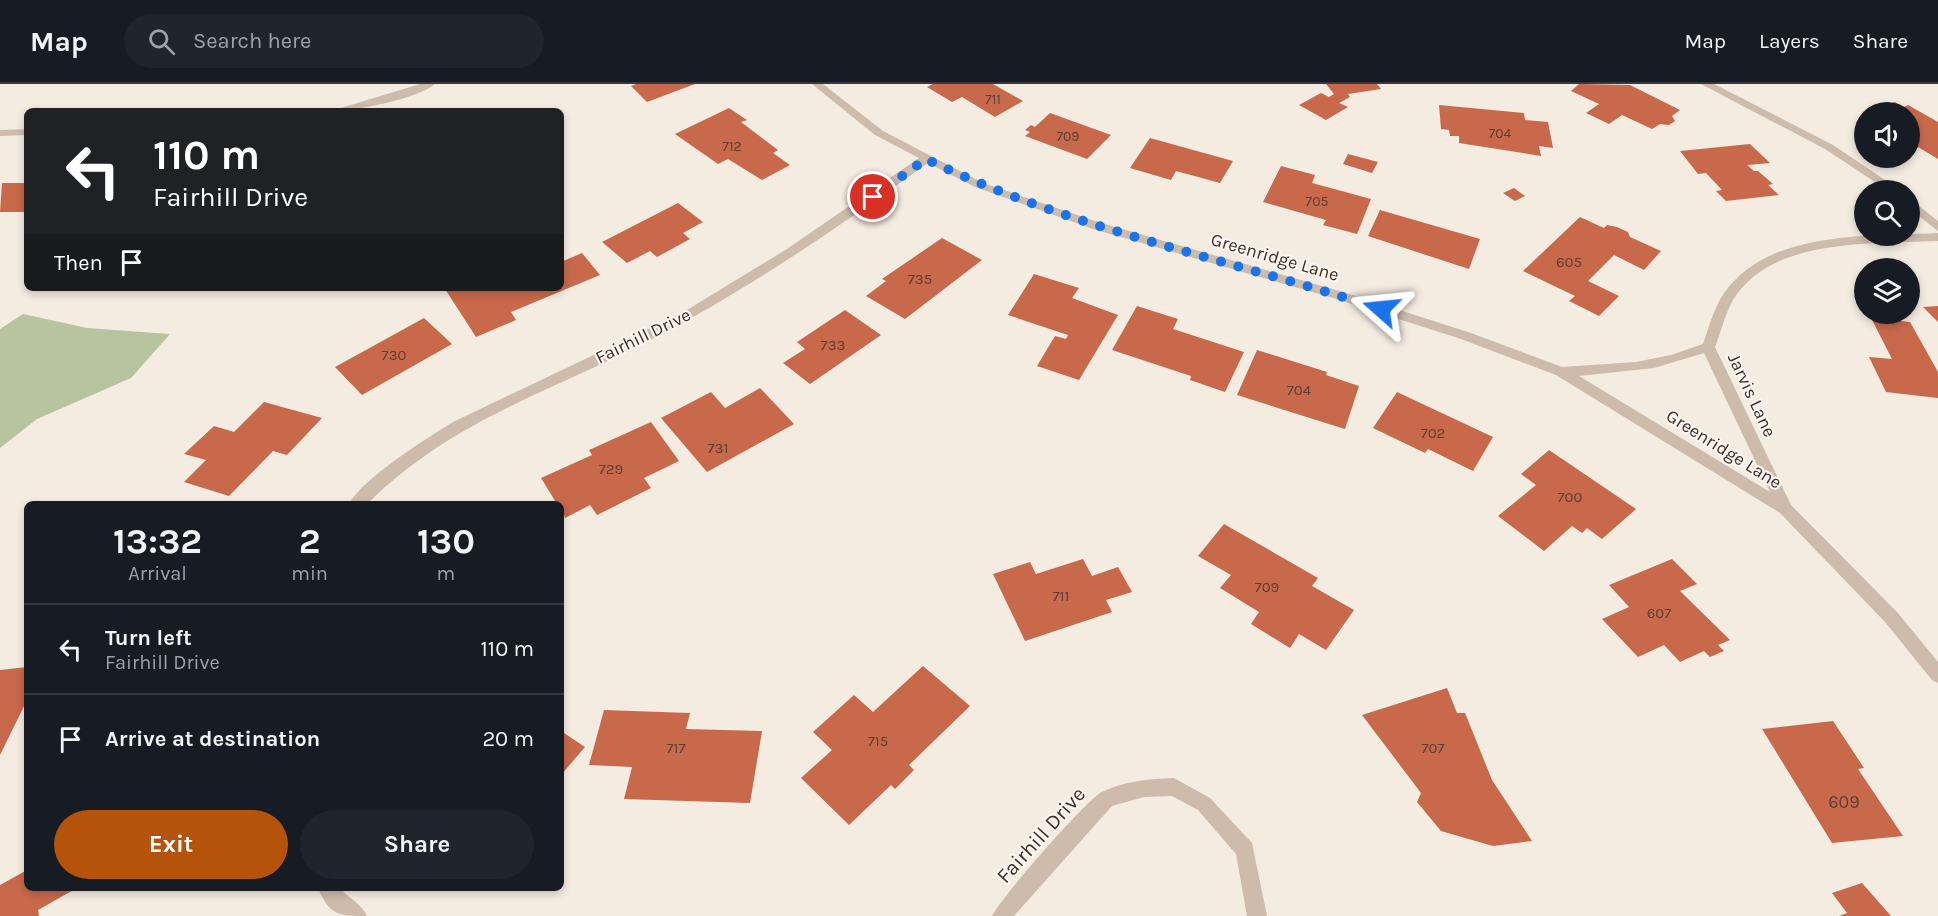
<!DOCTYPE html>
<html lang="en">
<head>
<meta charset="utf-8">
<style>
	body { margin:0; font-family:Karla,sans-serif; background:#20242c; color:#f1f3f6; height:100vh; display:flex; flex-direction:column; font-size:22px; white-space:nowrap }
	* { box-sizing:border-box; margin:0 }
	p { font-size:20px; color:#9ea1a6 }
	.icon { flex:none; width:33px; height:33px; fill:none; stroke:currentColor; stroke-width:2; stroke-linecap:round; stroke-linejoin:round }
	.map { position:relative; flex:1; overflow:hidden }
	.details { position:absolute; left:24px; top:417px; width:540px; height:390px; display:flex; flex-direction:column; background:#171b24; border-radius:9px; box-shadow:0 3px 9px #0003 }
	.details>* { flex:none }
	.hud { position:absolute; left:24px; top:24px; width:540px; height:183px; border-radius:9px; box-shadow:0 3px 9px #0003; background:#202124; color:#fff; overflow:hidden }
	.tools { position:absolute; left:1854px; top:18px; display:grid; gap:12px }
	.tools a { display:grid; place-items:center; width:66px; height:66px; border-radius:50%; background:#171b24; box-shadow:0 3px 9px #0003; font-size:30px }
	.pin { position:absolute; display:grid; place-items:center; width:51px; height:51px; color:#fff; margin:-26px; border:3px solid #fff; border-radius:50%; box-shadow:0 2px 6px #0007 }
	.me { position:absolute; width:66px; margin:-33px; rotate:288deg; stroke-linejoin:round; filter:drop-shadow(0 0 4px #0008) }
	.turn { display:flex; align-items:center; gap:21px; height:126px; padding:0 30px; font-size:27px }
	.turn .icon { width:78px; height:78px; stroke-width:2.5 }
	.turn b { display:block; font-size:42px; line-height:51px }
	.then { display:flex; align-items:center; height:57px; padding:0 30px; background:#0003; gap:12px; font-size:22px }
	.eta { display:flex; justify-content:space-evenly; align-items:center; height:102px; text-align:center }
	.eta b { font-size:36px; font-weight:700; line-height:42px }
	.cta { display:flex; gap:12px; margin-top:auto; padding:12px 30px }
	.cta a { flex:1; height:69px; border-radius:36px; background:#b45309; color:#fff; font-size:24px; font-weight:700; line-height:69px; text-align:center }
	.cta a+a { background:#20242c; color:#f1f3f6 }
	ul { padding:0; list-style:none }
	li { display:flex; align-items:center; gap:18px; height:90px; padding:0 30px; border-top:2px solid #363941 }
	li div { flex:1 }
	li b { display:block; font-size:22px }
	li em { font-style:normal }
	header { display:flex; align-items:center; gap:36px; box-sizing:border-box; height:84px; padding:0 30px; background:#171b24; border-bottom:2px solid #363941 }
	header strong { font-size:28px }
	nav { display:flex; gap:33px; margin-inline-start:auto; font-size:21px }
	.search { width:420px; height:54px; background:#20242c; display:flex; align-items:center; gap:15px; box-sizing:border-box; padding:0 21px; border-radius:33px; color:#9ea1a6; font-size:22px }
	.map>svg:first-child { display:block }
</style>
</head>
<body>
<header>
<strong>Map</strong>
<div class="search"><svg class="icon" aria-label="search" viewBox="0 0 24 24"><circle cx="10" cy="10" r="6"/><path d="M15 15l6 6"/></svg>Search here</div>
<nav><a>Map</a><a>Layers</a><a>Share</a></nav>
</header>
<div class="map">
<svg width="1938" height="832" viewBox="0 0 1938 832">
	<rect width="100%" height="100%" fill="#f4ebe1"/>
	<path fill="#b8c4a0" d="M 23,230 L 87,244 L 170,250 L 131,294 L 37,335 L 0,364 L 0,245 Z"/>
	<path fill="#c8694b" d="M 636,0 L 695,0 L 647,18 L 631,2 Z
		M 933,0 L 993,0 L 1023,17 L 995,33 L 962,13 L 952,18 L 927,3 Z
		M 1326,0 L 1377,0 L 1381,5 L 1348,10 L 1350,13 L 1339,19 L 1348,23 L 1326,36 L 1299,21 L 1321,9 L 1329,13 L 1334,10 Z
		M 1579,0 L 1630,1 L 1680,26 L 1672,32 L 1675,37 L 1669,41 L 1660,40 L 1652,45 L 1622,31 L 1609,40 L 1586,29 L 1599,20 L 1571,7 Z
		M 1895,18 L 1904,23 L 1908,21 L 1938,38 L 1938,75 L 1918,63 L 1910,65 L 1910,28 L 1867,27 Z
		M 1439,21 L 1524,29 L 1525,36 L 1548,38 L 1553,64 L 1539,62 L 1541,72 L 1459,59 L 1459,52 L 1450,52 L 1449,46 L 1441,45 Z
		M 729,24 L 747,36 L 741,38 L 778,66 L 773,69 L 790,81 L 762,96 L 728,75 L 718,80 L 675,50 Z
		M 1050,29 L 1111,51 L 1087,75 L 1025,52 L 1030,48 L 1025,46 L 1031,41 L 1035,43 Z
		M 1150,54 L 1233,77 L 1220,99 L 1176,87 L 1171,96 L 1130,84 Z
		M 1750,60 L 1770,79 L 1747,81 L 1754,87 L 1758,87 L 1773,100 L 1768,101 L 1779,111 L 1726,117 L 1716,107 L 1722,106 L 1706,89 L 1698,90 L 1680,67 Z
		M 1348,70 L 1378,78 L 1372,89 L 1343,80 Z
		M 1281,82 L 1315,91 L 1312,99 L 1371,115 L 1357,150 L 1323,141 L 1326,136 L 1263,118 Z
		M 2,99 L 27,99 L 27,128 L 0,128 Z
		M 1514,104 L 1518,107 L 1525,112 L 1515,117 L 1503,109 Z
		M 678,119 L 703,138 L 683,149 L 690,155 L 657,173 L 650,167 L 627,179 L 602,158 Z
		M 1380,126 L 1480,155 L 1469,185 L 1368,152 Z
		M 1580,133 L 1604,144 L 1607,141 L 1617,143 L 1628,148 L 1630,153 L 1661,167 L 1644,186 L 1614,171 L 1588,197 L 1619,212 L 1599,232 L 1569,217 L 1575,212 L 1523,187 Z
		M 942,154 L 982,176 L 905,235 L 866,212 L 886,197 L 882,195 Z
		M 582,169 L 600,191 L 511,228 L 516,236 L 476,253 L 445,205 L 561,204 L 561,178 Z
		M 1034,190 L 1079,204 L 1072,214 L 1118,231 L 1079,296 L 1037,282 L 1055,252 L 1066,255 L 1068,251 L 1008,231 Z
		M 1137,222 L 1178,235 L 1173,245 L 1244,268 L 1225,308 L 1190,296 L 1191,292 L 1112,266 Z
		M 1938,222 L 1938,238 L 1923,223 Z
		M 845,226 L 881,251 L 810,300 L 783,279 L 805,265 L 797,258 Z
		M 424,234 L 452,260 L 362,311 L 335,283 Z
		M 1871,234 L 1910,238 L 1938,288 L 1938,314 L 1886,308 L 1869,273 L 1892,275 Z
		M 1257,266 L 1327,288 L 1326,291 L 1359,302 L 1345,345 L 1237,311 Z
		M 760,304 L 794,340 L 707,388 L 661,334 L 711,308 L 725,324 Z
		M 1397,308 L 1493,353 L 1473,387 L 1428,365 L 1425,369 L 1373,344 Z
		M 264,318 L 322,334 L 287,371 L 273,367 L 229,412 L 184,398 L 206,376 L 184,370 L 214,342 L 234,348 Z
		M 651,338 L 679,377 L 644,394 L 651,404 L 597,431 L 590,421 L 565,434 L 561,420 L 557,420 L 541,394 L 592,371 L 589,366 Z
		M 1549,366 L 1636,425 L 1602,455 L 1587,444 L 1582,449 L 1572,442 L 1544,467 L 1498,432 L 1536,401 L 1521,390 Z
		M 1224,440 L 1318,494 L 1312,502 L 1354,526 L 1326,566 L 1299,550 L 1290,564 L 1251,540 L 1259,528 L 1220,504 L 1231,491 L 1198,472 Z
		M 1083,475 L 1092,492 L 1118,483 L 1132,508 L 1106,516 L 1112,528 L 1025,557 L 993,490 L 1030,478 L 1036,490 Z
		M 1672,475 L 1697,500 L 1680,507 L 1730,556 L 1718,561 L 1724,567 L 1710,573 L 1704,567 L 1680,578 L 1664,561 L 1638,573 L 1602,535 L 1629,523 L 1609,501 Z
		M 923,582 L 970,622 L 909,681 L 914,686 L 895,705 L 891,701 L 849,741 L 801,694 L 832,666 L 813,648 L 854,611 L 873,628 Z
		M 27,583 L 27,616 L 0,671 L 0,586 Z
		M 1447,604 L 1457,629 L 1465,629 L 1492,696 L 1532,757 L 1493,762 L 1441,747 L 1417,718 L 1421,709 L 1362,631 Z
		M 604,626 L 690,629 L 686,645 L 762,647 L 750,719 L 624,715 L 632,683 L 589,681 Z
		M 1833,637 L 1864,684 L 1858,685 L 1903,752 L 1832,759 L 1762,645 Z
		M 561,647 L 585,663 L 561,691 Z
		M 27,786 L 27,804 L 77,804 L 38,826 L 39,832 L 0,832 L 0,801 Z
		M 1862,799 L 1891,832 L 1839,832 L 1847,829 L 1832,809 Z"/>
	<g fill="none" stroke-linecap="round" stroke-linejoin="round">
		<path fill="#cdbbac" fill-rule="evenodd" d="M 420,0 L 435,0 C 417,15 355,27 331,27 Z
			M 812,0 L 823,0 L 883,47 L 983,99 L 1101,139 L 1343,208 L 1471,249 L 1562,283 L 1636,278 L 1671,271 L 1703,260 C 1709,243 1714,224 1724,209 C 1770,145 1869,153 1938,149 L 1938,157 C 1875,160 1771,153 1733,216 C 1725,230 1721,248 1715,263 L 1791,421 L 1897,528 L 1938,578 L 1938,599 L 1932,596 L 1885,538 L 1780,429 L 1556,291 L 1461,255 L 1333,214 L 1093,145 L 975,103 L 928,79 C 840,142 752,203 656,253 C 552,308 454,334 367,420 L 349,420 C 364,393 426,355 453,338 L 682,229 L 787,165 L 919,74 L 875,51 ZM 1704,269 L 1770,408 L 1579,292 L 1654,284 Z
			M 1701,0 L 1714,0 L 1833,61 L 1900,106 L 1887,106 L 1825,65 Z
			M 27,45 L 27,51 L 0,52 L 0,46 Z
			M 1910,115 L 1938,137 L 1938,147 L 1910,125 Z
			M 1174,694 L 1210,714 L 1252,759 L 1267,832 L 1247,832 L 1236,770 L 1198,726 L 1172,712 L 1144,713 L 1112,722 L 1014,832 L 992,832 C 999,816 1087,715 1102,708 C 1124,697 1150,695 1174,694 Z
			M 318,804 L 340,804 C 348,814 362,820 367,832 C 339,832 330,832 318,804 Z"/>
	</g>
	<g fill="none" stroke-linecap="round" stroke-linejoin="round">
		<path stroke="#1a73e8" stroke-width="10" stroke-dasharray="0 18" d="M 873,113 L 926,75 C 1070,145 1229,175 1381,225"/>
	</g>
	<g text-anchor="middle" stroke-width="4.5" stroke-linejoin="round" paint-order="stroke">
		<g font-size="14" fill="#5e3e33">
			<text x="993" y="20">711</text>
			<text x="1500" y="54">704</text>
			<text x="1068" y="57">709</text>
			<text x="732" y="67">712</text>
			<text x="1317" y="122">705</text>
		</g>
		<g font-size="15" fill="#5e3e33">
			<text x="1569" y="183">605</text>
			<text x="920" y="200">735</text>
			<text x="833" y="266">733</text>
			<text x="394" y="276">730</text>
			<text x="1299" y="311">704</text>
			<text x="1433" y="354">702</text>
			<text x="718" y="369">731</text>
			<text x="611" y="390">729</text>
			<text x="1570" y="418">700</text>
			<text x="1267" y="508">709</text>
			<text x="1061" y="517">711</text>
			<text x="1659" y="534">607</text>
			<text x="878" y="662">715</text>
			<text x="676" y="669">717</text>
			<text x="1433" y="669">707</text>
		</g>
		<g font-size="18" fill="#3b302b" stroke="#fbf5ee">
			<text transform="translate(1275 173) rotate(16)" y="6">Greenridge Lane</text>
			<text transform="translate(643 252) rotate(-26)" y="6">Fairhill Drive</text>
			<text transform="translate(1752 311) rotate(65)" y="6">Jarvis Lane</text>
			<text transform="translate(1724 365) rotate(32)" y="6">Greenridge Lane</text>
		</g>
		<g font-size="18" fill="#5e3e33">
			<text x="1844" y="724">609</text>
		</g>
		<g font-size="21" fill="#3b302b" stroke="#fbf5ee">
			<text transform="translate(1041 751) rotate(-48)" y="7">Fairhill Drive</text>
		</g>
	</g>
</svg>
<div class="tools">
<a><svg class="icon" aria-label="sound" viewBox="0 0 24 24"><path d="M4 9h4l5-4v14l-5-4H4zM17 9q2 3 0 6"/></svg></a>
<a><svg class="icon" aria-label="search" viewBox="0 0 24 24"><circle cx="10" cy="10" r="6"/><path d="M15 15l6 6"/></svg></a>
<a><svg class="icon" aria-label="layers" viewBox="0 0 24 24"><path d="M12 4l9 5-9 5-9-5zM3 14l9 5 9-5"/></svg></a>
</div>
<div class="pin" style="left:873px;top:113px;background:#d93025"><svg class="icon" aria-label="arrive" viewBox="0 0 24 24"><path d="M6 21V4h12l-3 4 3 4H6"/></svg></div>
<svg class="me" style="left:1381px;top:225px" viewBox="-20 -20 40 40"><path d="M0-17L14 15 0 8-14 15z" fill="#1a73e8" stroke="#fff" stroke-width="4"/></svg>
<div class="hud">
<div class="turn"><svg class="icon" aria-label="left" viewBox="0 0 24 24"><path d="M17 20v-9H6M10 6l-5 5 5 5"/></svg><div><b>110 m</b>Fairhill Drive</div></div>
<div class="then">Then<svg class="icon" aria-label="arrive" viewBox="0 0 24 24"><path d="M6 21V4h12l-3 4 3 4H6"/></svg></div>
</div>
<section class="details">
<div class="eta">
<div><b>13:32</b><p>Arrival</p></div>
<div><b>2</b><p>min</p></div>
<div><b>130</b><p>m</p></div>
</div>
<ul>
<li><svg class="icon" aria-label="left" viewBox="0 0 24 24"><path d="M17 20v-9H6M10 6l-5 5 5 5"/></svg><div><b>Turn left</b><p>Fairhill Drive</p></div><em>110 m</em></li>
<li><svg class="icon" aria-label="arrive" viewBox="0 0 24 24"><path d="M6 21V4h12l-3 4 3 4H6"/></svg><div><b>Arrive at destination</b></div><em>20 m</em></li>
</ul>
<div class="cta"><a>Exit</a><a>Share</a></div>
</section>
</div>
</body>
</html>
